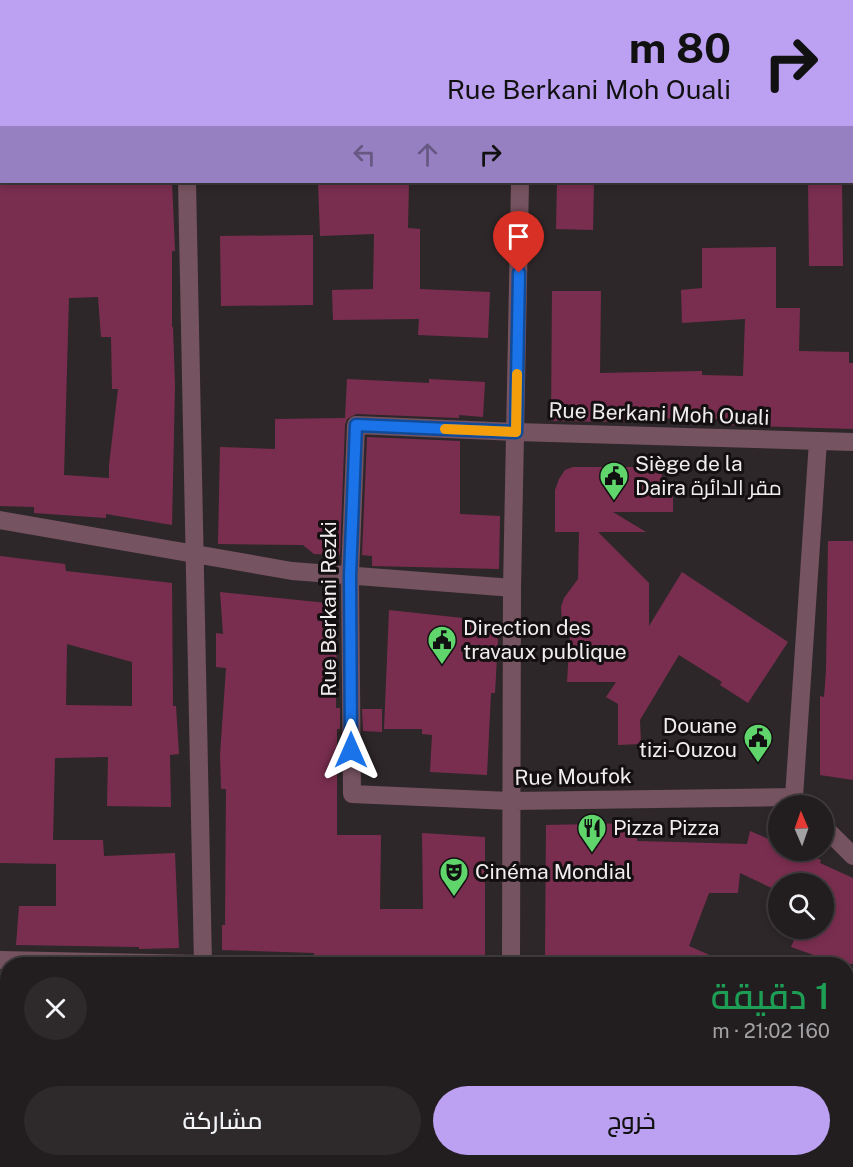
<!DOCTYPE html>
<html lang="ar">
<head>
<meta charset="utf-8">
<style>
	body { margin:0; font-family:"Public Sans",Cairo,sans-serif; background:#2e2a2c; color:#f1f3f6; direction:rtl; height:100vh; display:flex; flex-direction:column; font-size:22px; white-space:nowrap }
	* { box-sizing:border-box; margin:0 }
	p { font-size:20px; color:#a2a2a4 }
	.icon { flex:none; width:33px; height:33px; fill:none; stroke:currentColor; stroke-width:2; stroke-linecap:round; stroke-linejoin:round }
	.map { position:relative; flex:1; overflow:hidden; direction:ltr }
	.drawer { position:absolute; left:0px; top:957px; width:854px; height:210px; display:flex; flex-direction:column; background:#221d1f; border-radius:24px 24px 0 0; box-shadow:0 3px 9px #0003,0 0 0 2px #3f3b3d; direction:rtl }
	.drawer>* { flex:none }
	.top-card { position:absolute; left:0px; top:0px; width:854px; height:183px; box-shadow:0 3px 9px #0003,0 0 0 2px #3f3b3d; direction:rtl; background:#bca0f2; color:#111; overflow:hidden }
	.needle { width:39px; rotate:358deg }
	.tools { position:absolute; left:768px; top:795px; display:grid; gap:12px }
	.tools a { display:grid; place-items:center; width:66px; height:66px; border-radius:50%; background:#221d1f; box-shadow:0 3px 9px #0003,0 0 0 2px #3f3b3d; font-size:30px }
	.pin { position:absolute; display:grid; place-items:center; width:51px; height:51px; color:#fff; margin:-62px -26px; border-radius:50% 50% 50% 0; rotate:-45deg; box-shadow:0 0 6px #0007 }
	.pin .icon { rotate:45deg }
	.me { position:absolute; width:66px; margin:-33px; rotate:0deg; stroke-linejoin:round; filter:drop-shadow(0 0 4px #0008) }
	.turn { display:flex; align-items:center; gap:21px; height:126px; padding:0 24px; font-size:27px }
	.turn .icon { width:78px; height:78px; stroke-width:2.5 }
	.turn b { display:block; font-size:42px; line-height:51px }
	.lanes { display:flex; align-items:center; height:57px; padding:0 24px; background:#0003; justify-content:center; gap:30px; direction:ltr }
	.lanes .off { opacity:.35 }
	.round { display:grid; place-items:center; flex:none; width:63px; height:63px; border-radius:32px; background:#2e2a2c }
	.summary { display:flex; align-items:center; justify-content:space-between; height:102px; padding:0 24px }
	h1 { font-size:36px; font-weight:600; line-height:45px; color:#1e9e55 }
	.button { display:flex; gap:12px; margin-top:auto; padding:12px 24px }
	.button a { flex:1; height:69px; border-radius:36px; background:#bca0f2; color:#111; font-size:24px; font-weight:600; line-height:69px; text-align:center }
	.button a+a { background:#2e2a2c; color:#f1f3f6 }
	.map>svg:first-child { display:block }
</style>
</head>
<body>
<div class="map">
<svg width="853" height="1167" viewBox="0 0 853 1167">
	<rect width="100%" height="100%" fill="#2e2729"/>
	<path fill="#7a2e4f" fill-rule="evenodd" d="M 0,182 L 172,182 L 175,251 L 172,251 L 172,327 L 173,327 L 175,386 L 172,525 L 106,514 L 106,518 L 34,513 L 34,507 L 0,506 ZM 98,297 L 101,337 L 111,337 L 112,389 L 118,389 L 109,465 L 109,478 L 64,475 L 69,298 Z
		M 318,182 L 409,182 L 408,228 L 420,229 L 420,289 L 490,292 L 488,338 L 418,335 L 419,319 L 333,320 L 332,290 L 373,289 L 374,234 L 320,236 Z
		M 557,182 L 594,182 L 593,230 L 556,229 Z
		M 808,182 L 842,182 L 843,266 L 809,266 Z
		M 313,235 L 313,305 L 221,306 L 220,236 Z
		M 776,247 L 776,308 L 800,308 L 799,351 L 849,352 L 849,363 L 853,363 L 853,429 L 723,425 L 723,419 L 631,418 L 631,422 L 551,421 L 552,291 L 601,291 L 600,373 L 702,371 L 702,375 L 743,376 L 745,319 L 682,323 L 681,290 L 702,288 L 702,248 Z
		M 347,379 L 429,383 L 429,379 L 485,382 L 483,417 L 459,415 L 459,418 L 356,414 L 347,419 L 345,425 L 340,555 L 314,554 L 303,545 L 218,544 L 220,447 L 275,449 L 275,419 L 345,418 Z
		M 367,437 L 460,441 L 460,514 L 500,516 L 499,569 L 372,566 L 372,556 L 362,555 Z
		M 573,467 L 662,467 L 662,488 L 673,489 L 673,512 L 613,512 L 646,532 L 598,532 L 649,583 L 649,626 L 682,572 L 788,642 L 748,703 L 720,685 L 722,682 L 679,655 L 640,720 L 641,744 L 618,745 L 618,704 L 606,697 L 616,682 L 567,682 L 570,634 L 562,622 L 561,607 L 564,598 L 578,579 L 579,532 L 555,532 L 555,490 L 559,479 L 565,470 Z
		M 828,541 L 853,541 L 853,780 L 820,775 L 820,696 L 824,697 L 826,671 Z
		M 0,556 L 65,564 L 66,571 L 172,583 L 173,706 L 176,706 L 179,754 L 170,755 L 171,807 L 107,806 L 108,757 L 55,758 L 53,840 L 103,840 L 104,856 L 175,853 L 179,948 L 139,949 L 139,947 L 16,945 L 19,906 L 56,906 L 56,864 L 0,863 ZM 67,644 L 132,662 L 132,706 L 66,705 Z
		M 220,592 L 337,604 L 336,708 L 340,708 L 340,729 L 337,729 L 337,835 L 381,835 L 380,909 L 423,909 L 422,833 L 485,837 L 485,958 L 314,956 L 314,953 L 222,950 L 222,925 L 225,925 L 226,789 L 221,789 L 220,755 L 226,668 L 216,667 L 216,633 L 223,634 Z
		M 389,610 L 481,620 L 498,639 L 495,693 L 491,693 L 487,775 L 430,772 L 432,735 L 422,734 L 422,729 L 384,729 Z
		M 362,709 L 382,709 L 382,732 L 363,731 Z
		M 637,823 L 637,841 L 747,844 L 750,831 L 778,843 L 778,850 L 798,850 L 821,860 L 820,863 L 853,878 L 853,964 L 839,964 L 791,947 L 799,928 L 824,928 L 824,884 L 778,884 L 778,891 L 740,873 L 738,893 L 709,893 L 689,946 L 730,964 L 637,964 L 624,961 L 545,957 L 546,825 Z"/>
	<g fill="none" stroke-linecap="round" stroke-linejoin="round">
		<path stroke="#765360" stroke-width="18" d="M 524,2 L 524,0
			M 852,127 L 853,127
			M 0,139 L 2,139
			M 187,182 L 203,964
			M 0,520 L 292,571 L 512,588
			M 794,797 L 512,801 L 352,794 L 350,575 L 356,425 L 516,432 L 853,442
			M 794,797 L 818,441
			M 824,827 L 853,856
			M 0,960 L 201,964
			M 511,964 L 512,588 L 520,182
			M 846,1079 L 853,1083
			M 506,1167 L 506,1160"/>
	</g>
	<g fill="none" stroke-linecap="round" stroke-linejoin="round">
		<g stroke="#114b97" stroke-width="15">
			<path id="route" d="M 351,750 L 350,575 L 356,425 L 516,432 L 519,273"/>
		</g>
		<use href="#route" stroke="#1a73e8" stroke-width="10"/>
		<path stroke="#f59e0b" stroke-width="10" d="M 445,429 L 516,432 L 517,374"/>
	</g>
	<defs>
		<g id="civic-pin" transform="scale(1.5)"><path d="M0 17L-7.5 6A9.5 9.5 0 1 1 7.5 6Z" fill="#5fd56b" stroke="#141012"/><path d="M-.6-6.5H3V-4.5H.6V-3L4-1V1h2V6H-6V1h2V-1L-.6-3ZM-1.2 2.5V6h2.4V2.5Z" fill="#111"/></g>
		<g id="restaurant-pin" transform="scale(1.5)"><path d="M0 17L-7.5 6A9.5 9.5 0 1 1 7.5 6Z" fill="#5fd56b" stroke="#141012"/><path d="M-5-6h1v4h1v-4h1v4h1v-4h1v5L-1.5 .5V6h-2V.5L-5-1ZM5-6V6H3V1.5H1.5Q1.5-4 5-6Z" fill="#111"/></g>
		<g id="theatre-pin" transform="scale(1.5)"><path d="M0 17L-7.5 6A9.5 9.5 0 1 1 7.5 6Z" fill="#5fd56b" stroke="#141012"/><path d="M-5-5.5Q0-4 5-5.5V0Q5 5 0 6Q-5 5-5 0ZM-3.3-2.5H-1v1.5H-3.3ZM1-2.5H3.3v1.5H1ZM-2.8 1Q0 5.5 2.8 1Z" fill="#111"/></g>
	</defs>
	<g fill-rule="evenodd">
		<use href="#civic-pin" x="614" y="476"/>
		<use href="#civic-pin" x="442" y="640"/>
		<use href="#civic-pin" x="758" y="738"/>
		<use href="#restaurant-pin" x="592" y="828"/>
		<use href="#theatre-pin" x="454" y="872"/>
	</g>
	<g text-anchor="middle" stroke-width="6" stroke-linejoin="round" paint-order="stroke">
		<g font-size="21" fill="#f1ecee" stroke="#141012">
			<text transform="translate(659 414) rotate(2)" y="7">Rue Berkani Moh Ouali</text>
			<text transform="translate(329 609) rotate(-90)" y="7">Rue Berkani Rezki</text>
			<text transform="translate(573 777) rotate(-1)" y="7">Rue Moufok</text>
		</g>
		<g font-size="21" fill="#f1ecee" stroke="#141012" text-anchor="start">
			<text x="635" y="471">Siège de la<tspan x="635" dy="24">Daira مقر الدائرة</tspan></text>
			<text x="463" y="635">Direction des<tspan x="463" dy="24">travaux publique</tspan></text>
			<text x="737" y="733" text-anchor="end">Douane<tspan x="737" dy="24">tizi-Ouzou</tspan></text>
			<text x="613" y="835">Pizza Pizza</text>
			<text x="475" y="879">Cinéma Mondial</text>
		</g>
	</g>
</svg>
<div class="tools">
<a><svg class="needle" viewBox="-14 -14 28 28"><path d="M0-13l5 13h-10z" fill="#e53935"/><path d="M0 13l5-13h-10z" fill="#a2a2a4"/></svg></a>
<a><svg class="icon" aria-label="search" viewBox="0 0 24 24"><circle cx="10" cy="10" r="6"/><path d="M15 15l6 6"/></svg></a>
</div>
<div class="pin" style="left:519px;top:273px;background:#d93025"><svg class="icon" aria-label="arrive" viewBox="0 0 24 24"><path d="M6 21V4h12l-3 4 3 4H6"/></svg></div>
<svg class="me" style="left:351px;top:750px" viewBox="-20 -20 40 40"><path d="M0-17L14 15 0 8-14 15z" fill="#1a73e8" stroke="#fff" stroke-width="4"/></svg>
<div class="top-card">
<div class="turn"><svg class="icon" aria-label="right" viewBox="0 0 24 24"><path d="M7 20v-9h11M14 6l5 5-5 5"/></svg><div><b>80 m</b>Rue Berkani Moh Ouali</div></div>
<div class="lanes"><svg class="icon off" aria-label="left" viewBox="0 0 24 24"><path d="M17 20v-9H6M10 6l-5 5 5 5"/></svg><svg class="icon off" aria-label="ahead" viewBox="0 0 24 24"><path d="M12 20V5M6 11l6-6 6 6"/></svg><svg class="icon" aria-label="right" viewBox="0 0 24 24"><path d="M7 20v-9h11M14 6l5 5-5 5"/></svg></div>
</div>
<section class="drawer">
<div class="summary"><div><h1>1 دقيقة</h1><p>160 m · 21:02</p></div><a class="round"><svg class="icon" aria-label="close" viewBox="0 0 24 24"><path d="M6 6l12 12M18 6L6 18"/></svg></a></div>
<div class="button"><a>خروج</a><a>مشاركة</a></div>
</section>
</div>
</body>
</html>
